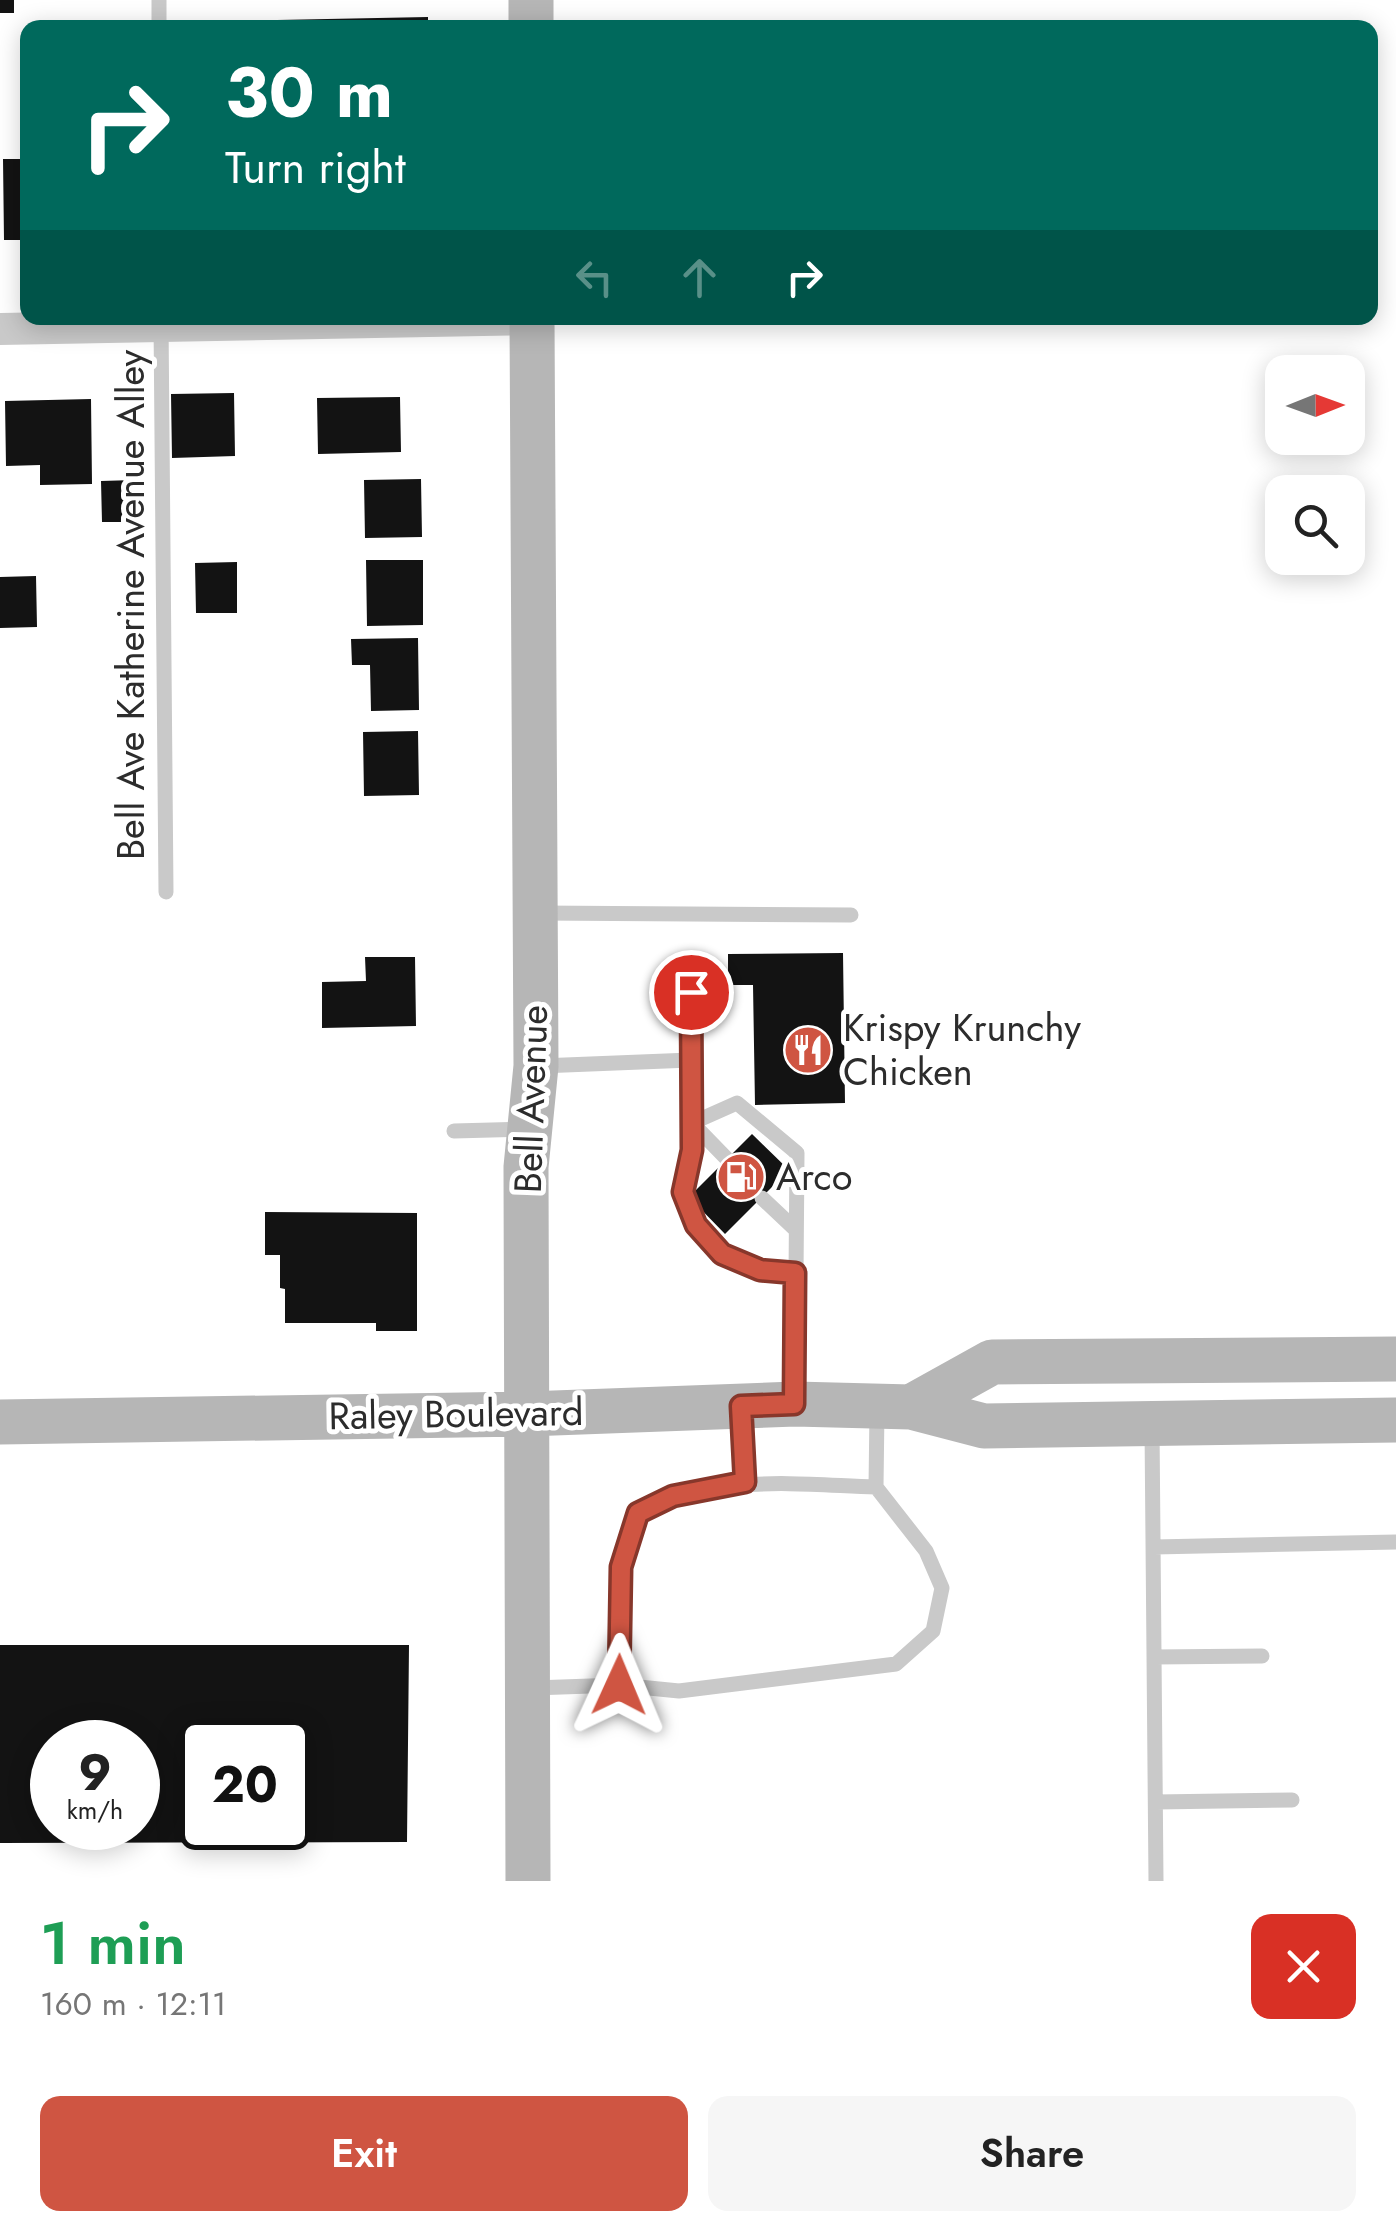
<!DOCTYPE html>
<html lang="en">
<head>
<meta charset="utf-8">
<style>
	body { margin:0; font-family:Jost,sans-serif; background:#f6f6f6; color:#222; height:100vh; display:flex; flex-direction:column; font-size:38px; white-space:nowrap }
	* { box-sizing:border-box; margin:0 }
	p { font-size:32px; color:#767676 }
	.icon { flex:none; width:55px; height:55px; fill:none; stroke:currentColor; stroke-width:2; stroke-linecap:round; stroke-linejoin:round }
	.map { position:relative; height:1881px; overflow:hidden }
	.panel { display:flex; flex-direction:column; background:#fff; flex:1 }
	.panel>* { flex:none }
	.guide { position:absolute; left:20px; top:20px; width:1358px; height:305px; border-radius:20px; box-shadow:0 5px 25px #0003; background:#00695c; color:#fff; overflow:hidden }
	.needle { width:65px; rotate:89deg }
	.tools { position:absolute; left:1265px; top:355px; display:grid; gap:20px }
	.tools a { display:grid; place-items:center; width:100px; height:100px; border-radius:20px; background:#fff; box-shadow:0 5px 25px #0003; font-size:50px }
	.speed { position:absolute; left:30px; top:1720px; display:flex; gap:20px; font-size:50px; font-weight:700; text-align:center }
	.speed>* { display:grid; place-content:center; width:130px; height:130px; border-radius:50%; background:#fff; box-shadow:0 5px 25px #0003; line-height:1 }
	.speed small { font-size:25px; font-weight:400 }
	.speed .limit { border:5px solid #111; border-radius:15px; background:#fff; color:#111 }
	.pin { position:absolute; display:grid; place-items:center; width:85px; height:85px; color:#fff; margin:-42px; border:5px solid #fff; border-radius:50%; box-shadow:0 2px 10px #0007 }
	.me { position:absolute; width:110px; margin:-55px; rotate:1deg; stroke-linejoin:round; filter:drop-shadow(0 0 8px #0008) }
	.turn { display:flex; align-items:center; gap:35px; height:210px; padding:0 40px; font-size:45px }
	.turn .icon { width:130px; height:130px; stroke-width:2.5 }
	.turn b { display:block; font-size:70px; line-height:85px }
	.lanes { display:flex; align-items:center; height:95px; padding:0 40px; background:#0003; justify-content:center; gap:50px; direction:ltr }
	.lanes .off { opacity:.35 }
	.round { display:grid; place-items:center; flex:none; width:105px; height:105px; border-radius:20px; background:#f6f6f6 }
	.head { display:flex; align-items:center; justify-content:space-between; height:170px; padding:0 40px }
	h1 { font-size:60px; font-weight:600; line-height:75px; color:#1e9e55 }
	.button { display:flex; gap:20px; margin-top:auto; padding:20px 40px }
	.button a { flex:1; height:115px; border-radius:20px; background:#cf5542; color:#fff; font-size:40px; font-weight:600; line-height:115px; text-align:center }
	.button a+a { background:#f6f6f6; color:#222 }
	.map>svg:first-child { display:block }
</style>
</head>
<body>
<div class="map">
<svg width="1396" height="1881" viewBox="0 0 1396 1881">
	<rect width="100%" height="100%" fill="#fff"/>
	<path fill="#131313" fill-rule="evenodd" d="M 0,0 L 14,0 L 14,13 L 0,13 Z
		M 428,17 L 428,28 L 277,28 L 277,20 Z
		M 3,159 L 28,159 L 28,240 L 4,240 Z
		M 234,393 L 235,456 L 172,458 L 171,394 Z
		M 400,397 L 401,452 L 318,454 L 317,398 Z
		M 91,399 L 92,484 L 40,485 L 40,465 L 6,466 L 5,401 Z
		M 421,479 L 422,537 L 365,538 L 364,480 Z
		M 134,480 L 135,522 L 102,522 L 101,481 Z
		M 366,560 L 423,560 L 423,625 L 367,626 Z
		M 237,562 L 237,613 L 196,613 L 195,563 Z
		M 36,576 L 37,627 L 0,628 L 0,577 Z
		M 418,638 L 419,710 L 371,711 L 370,665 L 352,665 L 351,639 Z
		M 418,731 L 419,795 L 364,796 L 363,732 Z
		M 843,953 L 845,1103 L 755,1105 L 753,985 L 728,985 L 728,954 Z
		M 365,957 L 415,957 L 416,1026 L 322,1028 L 322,982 L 366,981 Z
		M 752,1134 L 789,1170 L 725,1234 L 689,1197 Z
		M 265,1212 L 417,1213 L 417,1331 L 376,1331 L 376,1323 L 285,1323 L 285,1289 L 280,1288 L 280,1255 L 265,1255 Z
		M 0,1645 L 409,1645 L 407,1842 L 0,1843 ZM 52,1742 L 138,1742 L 138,1828 L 52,1828 ZM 202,1742 L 288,1742 L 288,1828 L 202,1828 Z"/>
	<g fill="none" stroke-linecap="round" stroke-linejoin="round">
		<path stroke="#c9c9c9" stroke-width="15" d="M 159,0 L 159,28
			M 161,321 L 166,892
			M 539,913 L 851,915
			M 691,992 L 692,1150 L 683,1192 L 695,1225 L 722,1254 L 760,1270 L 795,1273
			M 540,1066 L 691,1060
			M 454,1131 L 525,1129
			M 727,1159 L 692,1123 L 737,1103 L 797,1153 L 795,1400
			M 762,1198 L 796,1230
			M 741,1411 L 745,1482
			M 1152,1427 L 1156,1881
			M 1154,1547 L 1396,1542
			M 1154,1657 L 1262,1656
			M 619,1685 L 621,1567 L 639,1513 C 721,1474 788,1484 876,1487
			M 533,1688 L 619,1685 L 679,1691 L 896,1664 L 933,1631 L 942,1588 L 926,1551 L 876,1487 L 877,1410
			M 1156,1802 L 1292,1800"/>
		<path stroke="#c9c9c9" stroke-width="32" d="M 0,329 L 532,319"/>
		<path stroke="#b6b6b6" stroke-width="45" d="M 531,0 L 531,28
			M 911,1407 L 992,1362 L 1396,1359
			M 0,1422 L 527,1414 L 795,1404 L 911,1407 L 984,1426 L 1396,1420
			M 528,1881 L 526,1167 L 536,1066 L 532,318"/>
	</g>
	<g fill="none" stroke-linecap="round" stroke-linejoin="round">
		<g stroke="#87372b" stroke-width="25">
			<path id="route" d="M 619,1685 L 621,1567 L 638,1513 L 673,1496 L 745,1482 L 741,1406 L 794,1404 L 795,1273 L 760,1270 L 722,1254 L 696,1225 L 683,1192 L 692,1150 L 691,992"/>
		</g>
		<use href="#route" stroke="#cf5542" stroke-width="18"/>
	</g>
	<defs>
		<g id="restaurant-disc" transform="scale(2.5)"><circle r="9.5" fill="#cf5542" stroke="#fff"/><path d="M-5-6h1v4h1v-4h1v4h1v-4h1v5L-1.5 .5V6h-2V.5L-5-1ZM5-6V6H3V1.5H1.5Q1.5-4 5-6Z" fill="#fff"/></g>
		<g id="fuel-disc" transform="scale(2.5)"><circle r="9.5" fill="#cf5542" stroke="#fff"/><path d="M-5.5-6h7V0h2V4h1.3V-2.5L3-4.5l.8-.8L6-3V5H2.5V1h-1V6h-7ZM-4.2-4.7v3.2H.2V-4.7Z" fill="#fff"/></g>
	</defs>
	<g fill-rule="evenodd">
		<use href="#restaurant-disc" x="808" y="1050"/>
		<use href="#fuel-disc" x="741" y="1177"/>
	</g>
	<g text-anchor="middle" stroke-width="10" stroke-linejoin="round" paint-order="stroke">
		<g font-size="38" fill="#2c2c2c" stroke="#fff">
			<text transform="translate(131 605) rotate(-90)" y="13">Bell Ave Katherine Avenue Alley</text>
			<text transform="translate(531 1099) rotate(-88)" y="13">Bell Avenue</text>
			<text transform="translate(456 1414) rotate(-1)" y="13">Raley Boulevard</text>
		</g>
		<g font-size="38" fill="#2c2c2c" stroke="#fff" text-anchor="start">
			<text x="843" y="1041">Krispy Krunchy<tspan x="843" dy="44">Chicken</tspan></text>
			<text x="776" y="1190">Arco</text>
		</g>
	</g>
</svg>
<div class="tools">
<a><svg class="needle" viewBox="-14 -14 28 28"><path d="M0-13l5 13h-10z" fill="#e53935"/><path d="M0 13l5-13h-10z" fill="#767676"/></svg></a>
<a><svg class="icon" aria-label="search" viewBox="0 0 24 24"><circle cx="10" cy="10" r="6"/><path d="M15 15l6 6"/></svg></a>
</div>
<div class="speed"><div>9<small>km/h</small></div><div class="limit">20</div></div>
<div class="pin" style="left:691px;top:992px;background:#d93025"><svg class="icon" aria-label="arrive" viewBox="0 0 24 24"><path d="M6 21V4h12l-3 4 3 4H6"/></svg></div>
<svg class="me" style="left:619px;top:1685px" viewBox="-20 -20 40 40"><path d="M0-17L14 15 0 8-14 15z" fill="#cf5542" stroke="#fff" stroke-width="4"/></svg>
<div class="guide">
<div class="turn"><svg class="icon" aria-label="right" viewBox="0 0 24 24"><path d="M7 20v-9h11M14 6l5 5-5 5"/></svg><div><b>30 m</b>Turn right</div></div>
<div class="lanes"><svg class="icon off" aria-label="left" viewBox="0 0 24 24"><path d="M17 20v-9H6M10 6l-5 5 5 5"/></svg><svg class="icon off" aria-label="ahead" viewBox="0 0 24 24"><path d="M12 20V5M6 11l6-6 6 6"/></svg><svg class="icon" aria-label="right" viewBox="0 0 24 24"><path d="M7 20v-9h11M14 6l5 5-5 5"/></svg></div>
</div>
</div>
<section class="panel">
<div class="head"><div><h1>1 min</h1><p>160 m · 12:11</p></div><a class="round" style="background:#d93025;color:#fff"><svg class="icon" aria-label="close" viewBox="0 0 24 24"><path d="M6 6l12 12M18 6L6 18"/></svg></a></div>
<div class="button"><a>Exit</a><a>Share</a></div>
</section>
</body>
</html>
